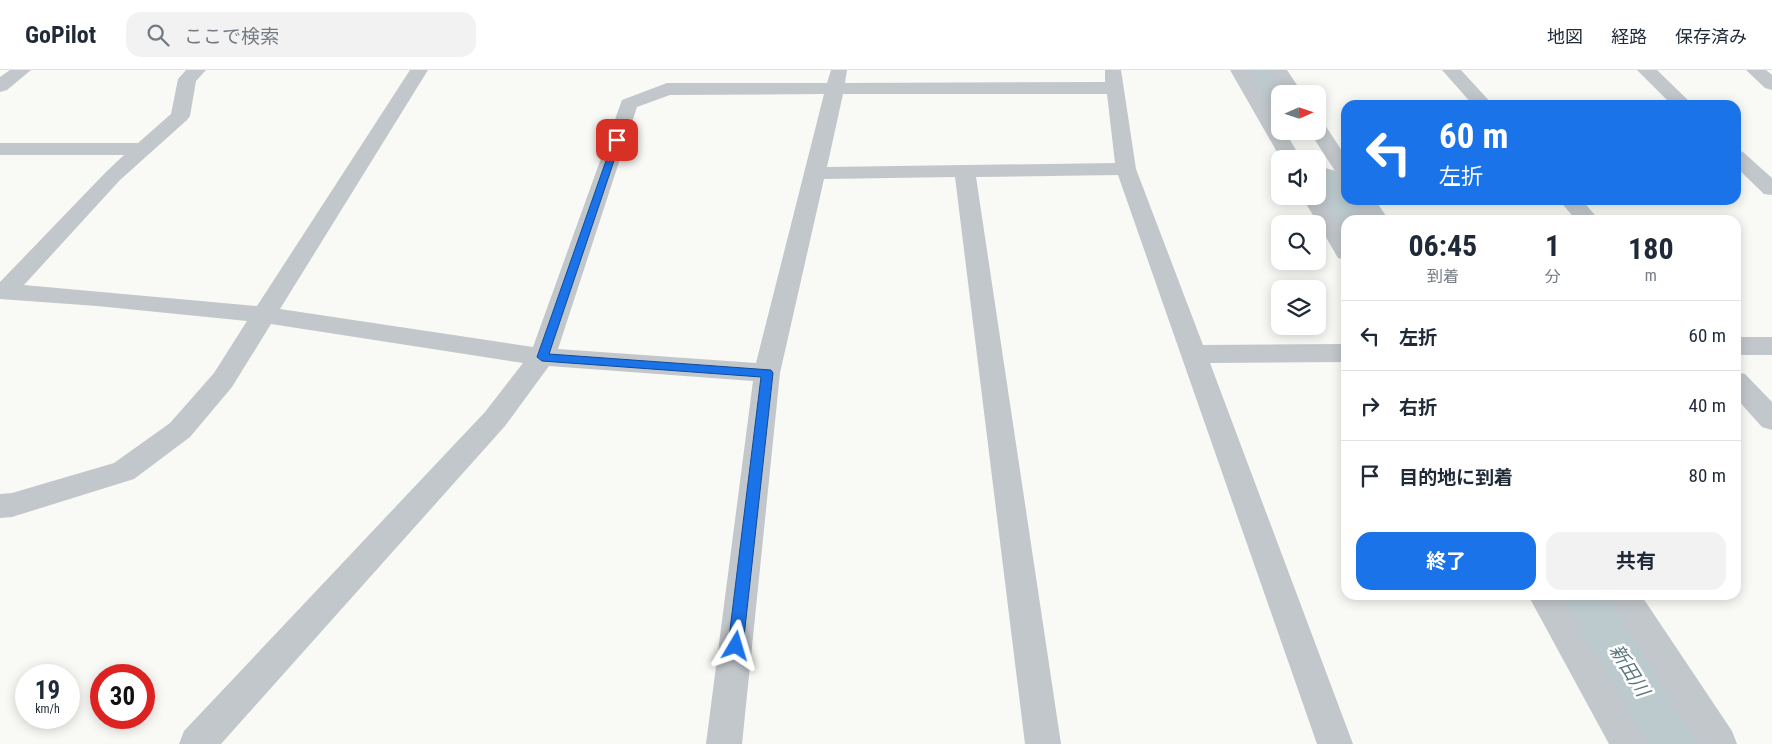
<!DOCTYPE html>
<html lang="ja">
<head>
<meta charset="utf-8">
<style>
	body { margin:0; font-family:"Roboto Condensed","Noto Sans JP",sans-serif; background:#f2f2f3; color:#1f2937; height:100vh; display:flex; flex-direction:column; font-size:19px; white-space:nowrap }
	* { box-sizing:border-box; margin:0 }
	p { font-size:16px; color:#747a83 }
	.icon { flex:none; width:28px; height:28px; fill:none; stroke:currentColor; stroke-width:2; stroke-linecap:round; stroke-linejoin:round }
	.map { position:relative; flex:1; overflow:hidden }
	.side { position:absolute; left:1341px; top:145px; width:400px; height:385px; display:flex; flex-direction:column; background:#fff; border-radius:15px; box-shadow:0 2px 12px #0003 }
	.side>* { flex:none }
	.guide { position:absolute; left:1341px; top:30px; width:400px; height:105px; border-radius:15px; box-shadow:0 2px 12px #0003; background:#1a73e8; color:#fff; overflow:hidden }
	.needle { width:32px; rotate:87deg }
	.fabs { position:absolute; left:1271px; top:15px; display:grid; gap:10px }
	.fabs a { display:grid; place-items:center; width:55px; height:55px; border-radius:10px; background:#fff; box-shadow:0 2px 12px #0003; font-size:25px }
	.speed { position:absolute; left:15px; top:594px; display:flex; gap:10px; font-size:25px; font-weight:700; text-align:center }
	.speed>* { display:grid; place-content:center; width:65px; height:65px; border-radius:50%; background:#fff; box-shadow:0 2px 12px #0003; line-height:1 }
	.speed small { font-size:12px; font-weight:400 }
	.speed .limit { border:8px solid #d22; background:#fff; color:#111 }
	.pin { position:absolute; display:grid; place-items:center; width:42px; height:42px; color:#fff; margin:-21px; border-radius:10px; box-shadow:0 2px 8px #0006 }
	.me { position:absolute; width:55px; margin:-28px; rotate:7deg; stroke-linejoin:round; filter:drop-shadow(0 0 4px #0008) }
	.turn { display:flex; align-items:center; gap:18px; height:105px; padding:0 15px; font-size:22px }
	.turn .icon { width:65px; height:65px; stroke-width:2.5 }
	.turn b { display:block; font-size:35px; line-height:42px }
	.eta { display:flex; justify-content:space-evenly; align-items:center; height:85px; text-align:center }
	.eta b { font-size:30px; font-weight:700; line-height:35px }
	.button { display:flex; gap:10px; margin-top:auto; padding:10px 15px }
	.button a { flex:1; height:58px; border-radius:15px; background:#1a73e8; color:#fff; font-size:20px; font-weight:700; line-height:58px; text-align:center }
	.button a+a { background:#f2f2f3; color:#1f2937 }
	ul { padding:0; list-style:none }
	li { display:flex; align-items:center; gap:15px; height:70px; padding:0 15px; border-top:1px solid #e0e1e3 }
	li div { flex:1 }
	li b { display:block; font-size:19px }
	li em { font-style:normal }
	header { display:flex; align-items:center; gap:30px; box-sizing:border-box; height:70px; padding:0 25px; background:#fff; border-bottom:1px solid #e0e1e3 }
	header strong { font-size:24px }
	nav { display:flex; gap:28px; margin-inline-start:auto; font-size:18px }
	.search { width:350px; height:45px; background:#f2f2f3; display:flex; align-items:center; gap:12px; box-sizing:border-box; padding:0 18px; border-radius:15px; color:#747a83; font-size:19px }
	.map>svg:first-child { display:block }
</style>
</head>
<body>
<header>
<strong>GoPilot</strong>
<div class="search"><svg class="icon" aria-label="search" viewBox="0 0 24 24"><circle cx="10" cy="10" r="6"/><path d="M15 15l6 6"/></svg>ここで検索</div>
<nav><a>地図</a><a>経路</a><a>保存済み</a></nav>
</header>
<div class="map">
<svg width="1772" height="674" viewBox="0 0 1772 674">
	<rect width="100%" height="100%" fill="#f9f9f6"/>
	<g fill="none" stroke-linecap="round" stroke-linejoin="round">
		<path fill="#bcc9cd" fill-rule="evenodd" d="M 1231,0 L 1275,0 L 1290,24 L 1280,24 L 1280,61 L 1263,57 Z
			M 1318,96 L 1336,101 L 1346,115 L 1346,130 L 1357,130 L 1371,150 L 1346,150 L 1346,170 L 1327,166 L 1301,126 L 1318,126 Z
			M 1544,525 L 1629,525 L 1708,643 L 1721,674 L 1627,674 Z"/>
		<path fill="#c2c7cb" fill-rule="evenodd" d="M 10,0 L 31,0 L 7,20 L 0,22 L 0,7 Z
			M 186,0 L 206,0 L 196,11 L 190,46 L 187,50 L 120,110 L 24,215 L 257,236 L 410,0 L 428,0 L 280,239 L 533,277 L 622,30 L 667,13 L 827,13 L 831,0 L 847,0 L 845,13 L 1105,12 L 1105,0 L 1121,0 L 1136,99 L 1203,275 L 1346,274 L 1346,292 L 1210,293 L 1353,674 L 1317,674 L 1118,105 L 976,107 L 1061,674 L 1025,674 L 955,107 L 824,109 L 780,303 L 742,674 L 706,674 L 753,311 L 549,296 L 505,356 L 221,674 L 179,674 L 184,661 L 485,342 L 523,293 L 271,254 L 232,317 L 190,367 L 134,409 L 12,447 L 0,448 L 0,424 L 12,423 L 114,393 L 170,353 L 214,303 L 247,251 L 97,236 L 0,229 L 0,212 L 106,102 L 124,85 L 0,85 L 0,73 L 138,73 L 171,44 L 178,9 ZM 824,24 L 756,293 L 558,279 L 637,37 L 670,25 ZM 843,24 L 1107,24 L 1115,93 L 827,97 Z
			M 1230,0 L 1248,0 L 1280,53 L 1280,61 L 1285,61 L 1301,89 L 1281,89 Z
			M 1269,0 L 1287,0 L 1303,24 L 1284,24 Z
			M 1442,0 L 1461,0 L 1493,35 L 1473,35 Z
			M 1637,0 L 1657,0 L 1693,35 L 1672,35 Z
			M 1746,0 L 1766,0 L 1772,5 L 1772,20 L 1765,18 Z
			M 1318,53 L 1325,55 L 1346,87 L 1346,109 L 1339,107 L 1309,61 L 1318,61 Z
			M 1736,80 L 1743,82 L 1772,108 L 1772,125 L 1764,124 L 1736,97 Z
			M 1318,121 L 1324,126 L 1346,164 L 1346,190 L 1338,188 L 1302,126 L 1318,126 Z
			M 1353,130 L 1375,130 L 1389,150 L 1367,150 Z
			M 1559,130 L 1582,130 L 1599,150 L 1576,150 Z
			M 1736,267 L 1772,267 L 1772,285 L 1736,285 Z
			M 1736,302 L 1745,304 L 1772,332 L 1772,360 L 1762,357 L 1736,328 Z
			M 1528,525 L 1561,525 L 1642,661 L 1647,674 L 1609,674 Z
			M 1607,525 L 1641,525 L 1732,661 L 1737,674 L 1698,674 Z"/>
	</g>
	<path fill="#1a73e8" stroke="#114b97" d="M 614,68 L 621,70 L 549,284 L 771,300 L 773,303 L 743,576 L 740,581 L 736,583 L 731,581 L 728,576 L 761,307 L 542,291 L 537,287 Z"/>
	<g text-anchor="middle" stroke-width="5" stroke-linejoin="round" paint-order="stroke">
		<g font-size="19" font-style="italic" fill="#5c767e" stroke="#fff">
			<text transform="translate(1630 600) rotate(58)" y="7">新田川</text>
		</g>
	</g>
</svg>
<div class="fabs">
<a><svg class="needle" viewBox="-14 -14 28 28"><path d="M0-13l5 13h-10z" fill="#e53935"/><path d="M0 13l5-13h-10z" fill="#747a83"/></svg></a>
<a><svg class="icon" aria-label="sound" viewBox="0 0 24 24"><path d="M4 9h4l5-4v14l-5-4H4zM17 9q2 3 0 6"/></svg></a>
<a><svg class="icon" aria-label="search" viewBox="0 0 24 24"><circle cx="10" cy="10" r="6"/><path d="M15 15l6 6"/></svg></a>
<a><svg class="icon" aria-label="layers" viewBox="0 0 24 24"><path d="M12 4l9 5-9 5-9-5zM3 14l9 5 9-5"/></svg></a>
</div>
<div class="speed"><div>19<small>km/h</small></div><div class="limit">30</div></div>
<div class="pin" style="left:617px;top:70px;background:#d93025"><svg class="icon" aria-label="arrive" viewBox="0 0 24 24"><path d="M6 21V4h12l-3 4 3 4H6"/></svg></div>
<svg class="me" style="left:736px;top:576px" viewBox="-20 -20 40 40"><path d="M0-17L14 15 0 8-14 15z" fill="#1a73e8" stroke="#fff" stroke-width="4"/></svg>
<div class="guide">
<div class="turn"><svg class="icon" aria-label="left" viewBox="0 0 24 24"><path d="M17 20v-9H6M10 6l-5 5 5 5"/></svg><div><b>60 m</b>左折</div></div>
</div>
<section class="side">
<div class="eta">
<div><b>06:45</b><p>到着</p></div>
<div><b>1</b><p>分</p></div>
<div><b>180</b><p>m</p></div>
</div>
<ul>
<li><svg class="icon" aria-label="left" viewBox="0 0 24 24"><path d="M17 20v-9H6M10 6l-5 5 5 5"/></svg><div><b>左折</b></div><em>60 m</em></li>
<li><svg class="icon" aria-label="right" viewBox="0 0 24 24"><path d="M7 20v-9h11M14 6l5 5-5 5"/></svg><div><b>右折</b></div><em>40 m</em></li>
<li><svg class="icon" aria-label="arrive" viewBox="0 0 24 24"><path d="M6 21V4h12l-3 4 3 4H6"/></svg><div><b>目的地に到着</b></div><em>80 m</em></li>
</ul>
<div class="button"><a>終了</a><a>共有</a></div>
</section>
</div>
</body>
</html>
